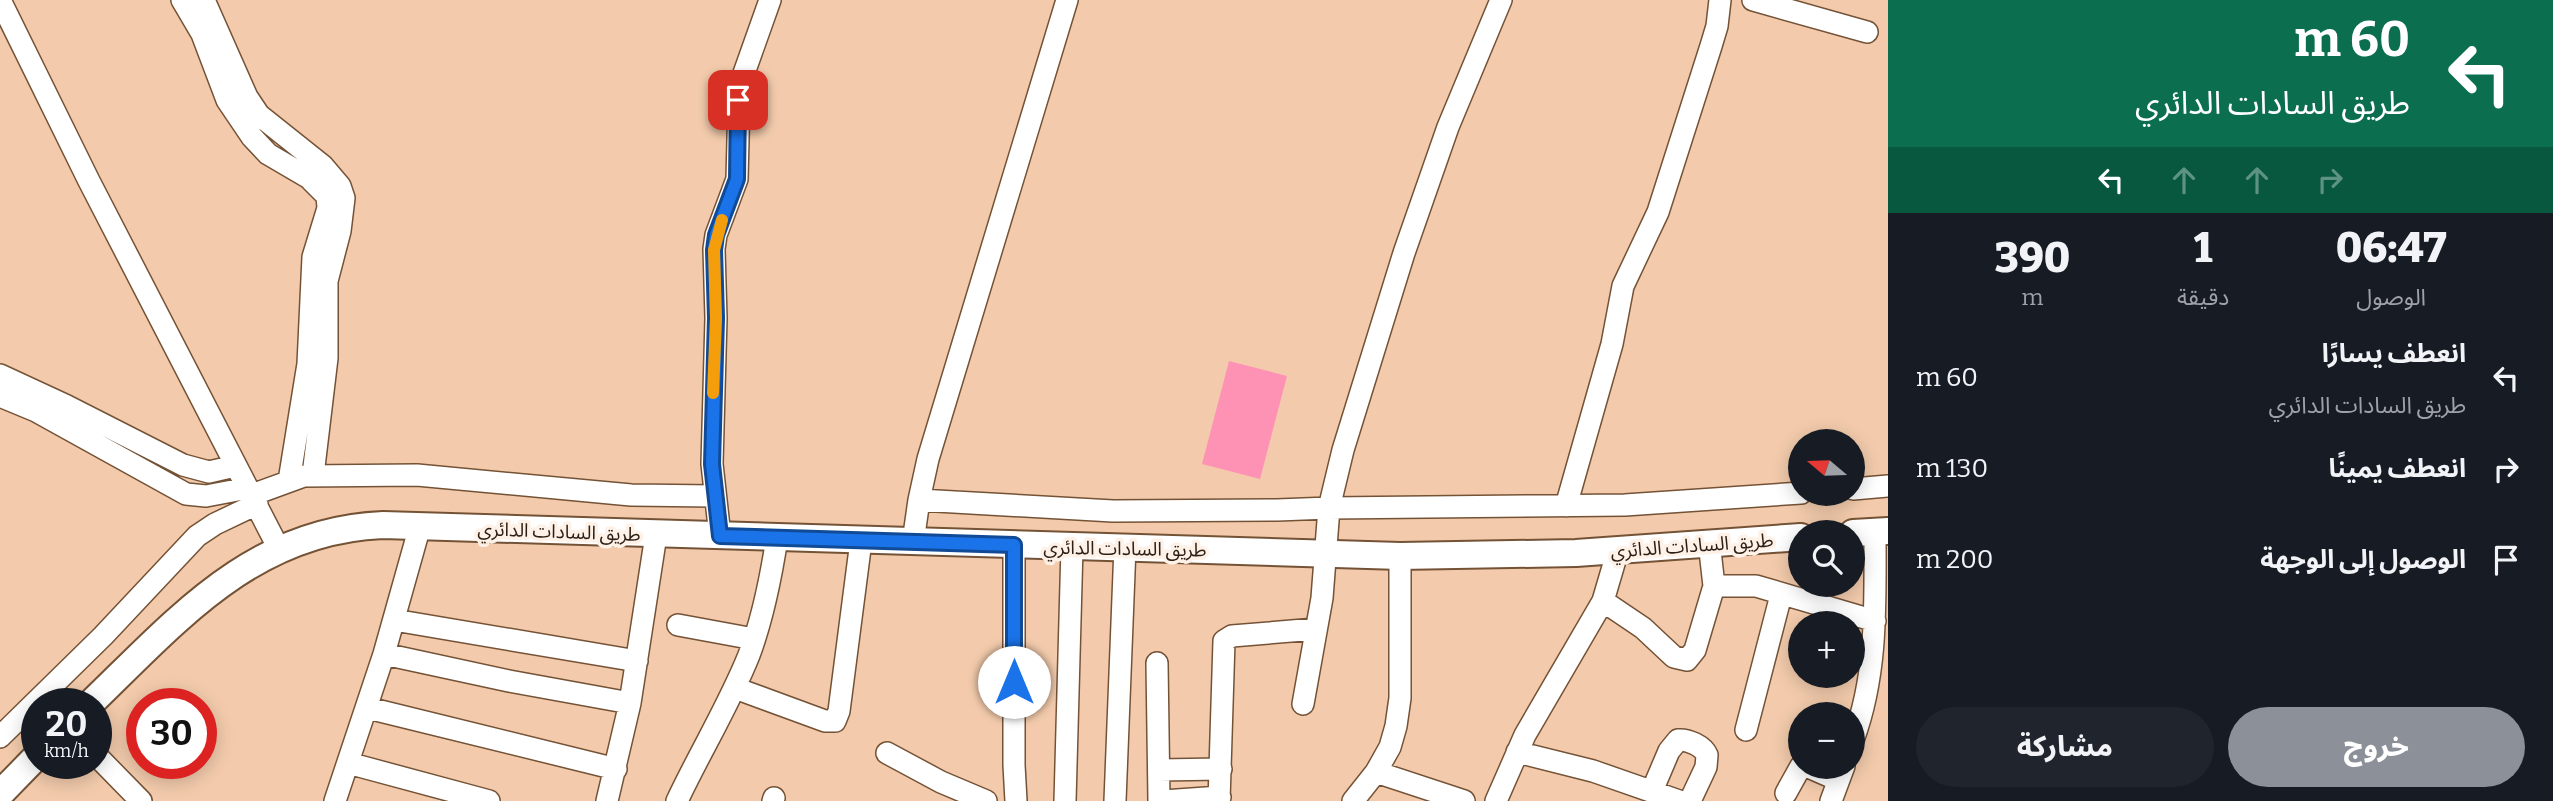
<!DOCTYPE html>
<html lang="ar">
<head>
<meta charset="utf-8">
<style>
	body { margin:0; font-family:Bitter,"Noto Sans Arabic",serif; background:#20242c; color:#f1f3f6; direction:rtl; height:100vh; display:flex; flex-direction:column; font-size:26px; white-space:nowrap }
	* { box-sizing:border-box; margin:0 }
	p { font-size:23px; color:#9ea1a6 }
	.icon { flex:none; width:38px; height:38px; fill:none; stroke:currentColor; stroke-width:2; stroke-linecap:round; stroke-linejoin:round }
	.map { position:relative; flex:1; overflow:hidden; direction:ltr }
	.side { display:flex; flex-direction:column; background:#171b24; width:665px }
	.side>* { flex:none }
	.top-card { background:#0b6e4f; color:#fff; overflow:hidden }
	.needle { width:46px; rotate:289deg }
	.controls { position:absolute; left:1788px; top:429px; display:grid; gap:14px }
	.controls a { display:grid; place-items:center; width:77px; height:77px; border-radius:50%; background:#171b24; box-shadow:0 4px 18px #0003; font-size:35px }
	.speed { position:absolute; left:21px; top:688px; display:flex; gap:14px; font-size:35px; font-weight:700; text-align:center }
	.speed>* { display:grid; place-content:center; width:91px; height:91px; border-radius:50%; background:#171b24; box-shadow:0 4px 18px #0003; line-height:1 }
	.speed small { font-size:18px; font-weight:400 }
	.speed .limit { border:10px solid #d22; background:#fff; color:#111 }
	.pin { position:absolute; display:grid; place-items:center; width:60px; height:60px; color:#fff; margin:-30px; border-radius:14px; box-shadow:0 4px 10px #0006 }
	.me { position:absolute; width:77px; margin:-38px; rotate:0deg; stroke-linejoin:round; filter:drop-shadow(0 0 5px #0008) }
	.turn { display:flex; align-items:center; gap:24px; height:147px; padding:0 28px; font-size:32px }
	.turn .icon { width:91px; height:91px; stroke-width:2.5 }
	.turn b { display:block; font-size:49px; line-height:60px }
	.lanes { display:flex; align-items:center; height:66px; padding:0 28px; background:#0003; justify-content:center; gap:35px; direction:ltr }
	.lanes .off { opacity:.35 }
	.eta { display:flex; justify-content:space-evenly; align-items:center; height:119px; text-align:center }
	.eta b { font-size:42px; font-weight:800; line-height:49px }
	.button { display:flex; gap:14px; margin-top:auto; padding:14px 28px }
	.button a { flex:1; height:80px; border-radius:42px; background:#8c9099; color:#fff; font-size:28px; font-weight:800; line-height:80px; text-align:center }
	.button a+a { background:#20242c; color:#f1f3f6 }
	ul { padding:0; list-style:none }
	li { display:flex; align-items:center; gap:21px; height:91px; padding:0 28px }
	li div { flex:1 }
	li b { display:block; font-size:26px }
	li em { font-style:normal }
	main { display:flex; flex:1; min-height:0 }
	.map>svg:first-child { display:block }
</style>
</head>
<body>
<main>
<section class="side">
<div class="top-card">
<div class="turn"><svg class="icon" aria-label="left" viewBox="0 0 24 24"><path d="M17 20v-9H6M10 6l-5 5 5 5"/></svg><div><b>60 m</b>طريق السادات الدائري</div></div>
<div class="lanes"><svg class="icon" aria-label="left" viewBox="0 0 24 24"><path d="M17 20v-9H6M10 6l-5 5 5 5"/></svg><svg class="icon off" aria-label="ahead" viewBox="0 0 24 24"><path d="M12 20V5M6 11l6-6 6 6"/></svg><svg class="icon off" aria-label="ahead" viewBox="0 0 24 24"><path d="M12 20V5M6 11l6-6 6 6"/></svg><svg class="icon off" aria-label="right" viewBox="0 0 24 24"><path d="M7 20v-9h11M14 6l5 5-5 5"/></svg></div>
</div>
<div class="eta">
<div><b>06:47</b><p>الوصول</p></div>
<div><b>1</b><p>دقيقة</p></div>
<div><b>390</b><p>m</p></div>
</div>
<ul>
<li><svg class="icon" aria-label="left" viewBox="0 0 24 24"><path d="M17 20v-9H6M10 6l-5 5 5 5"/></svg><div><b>انعطف يسارًا</b><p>طريق السادات الدائري</p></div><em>60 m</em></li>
<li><svg class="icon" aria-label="right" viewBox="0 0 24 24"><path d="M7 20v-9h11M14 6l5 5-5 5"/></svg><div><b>انعطف يمينًا</b></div><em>130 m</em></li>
<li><svg class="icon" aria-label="arrive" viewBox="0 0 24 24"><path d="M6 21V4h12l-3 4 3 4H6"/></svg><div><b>الوصول إلى الوجهة</b></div><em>200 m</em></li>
</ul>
<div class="button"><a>خروج</a><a>مشاركة</a></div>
</section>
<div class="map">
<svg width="1888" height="801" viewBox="0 0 1888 801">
	<rect width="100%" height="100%" fill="#f3cbac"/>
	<path fill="#fe92b5" d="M 1229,361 L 1287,376 L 1260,479 L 1202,464 Z"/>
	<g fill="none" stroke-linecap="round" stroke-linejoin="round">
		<g stroke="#745236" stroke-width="24">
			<path id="minor" d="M 0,0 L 89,181 L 279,549
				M 182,0 L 202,34 L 227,100 L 252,137 L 268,154 L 309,178 L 327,196 L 328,208 L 313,257 L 308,364 L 289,481
				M 204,0 L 247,97 L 259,115 L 323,166 L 340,186 L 344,198 L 340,231 L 327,281 L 327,358 L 313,475
				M 1753,0 L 1867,32
				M 0,375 L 67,406 L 183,465 L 209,472 L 235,466
				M 0,396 L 36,411 L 186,494 L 206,496 L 248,488
				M 1853,489 L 1888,486
				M 252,495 L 304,476 L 417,475 L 631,495 L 714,496
				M 919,500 L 1113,511 L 1277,510 L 1329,508 L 1625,505 L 1801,493
				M 1566,506 L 1612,344 L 1623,286 L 1658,212 L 1711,46 L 1717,26 L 1720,0
				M 720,536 L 712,464 L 716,318 L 714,249 L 716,235 L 737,179 L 739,100 L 743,76 L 770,0
				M 913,542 L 919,500 L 928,459 L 1067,0
				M 1709,542 L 1714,586 L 1756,586 L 1875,621
				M 1014,545 L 1014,765 L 1016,801
				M 1603,601 L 1643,628 L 1674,657 L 1687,660 L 1695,650 L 1714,586
				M 394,620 L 637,661
				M 678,625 L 754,639
				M 384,654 L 509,681 L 630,703
				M 1157,663 L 1159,801
				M 735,688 L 825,721 L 835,721 L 839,711 L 861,541
				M 1303,704 L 1322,598 L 1329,508 L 1343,450 L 1404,253 L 1448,127 L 1501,0
				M 368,708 L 616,769
				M 1746,730 L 1781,595
				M 0,737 L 103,636 L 197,536 L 215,524 L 257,504
				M 1853,740 C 1878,673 1875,602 1875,532
				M 1517,752 L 1593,771 L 1679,801
				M 887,753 L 941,782 L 986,801
				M 96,755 L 141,801
				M 348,763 L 489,801
				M 1806,766 L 1838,780
				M 1159,770 L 1221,769
				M 1376,772 L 1464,801
				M 1652,791 L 1669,751 L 1678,740 C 1688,739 1703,746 1707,755 L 1706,767 L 1690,801
				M 1786,793 L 1801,766
				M 335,801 L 384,654 L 420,526
				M 607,801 L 630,703 L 656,535
				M 677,801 C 700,752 729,705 749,655 C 763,618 771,577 777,538
				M 773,801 L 774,798
				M 1065,801 L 1072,547
				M 1115,801 L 1125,547
				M 1163,801 L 1220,797
				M 1219,801 L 1224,641 L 1232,636 L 1316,629
				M 1353,801 L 1376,772 L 1390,747 L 1396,726 L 1400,698 L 1400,556
				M 1496,801 L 1525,735 L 1603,601 L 1618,550
				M 1831,801 L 1844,766"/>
		</g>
		<g stroke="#745236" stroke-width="30">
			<path id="major" d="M 1853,533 L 1888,531
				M 90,704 C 177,620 253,530 383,525 L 1400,556 L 1576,553 L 1801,537
				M 0,794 L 37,756"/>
		</g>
		<use href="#minor" stroke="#fff" stroke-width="21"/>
		<use href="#major" stroke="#fff" stroke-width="26"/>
	</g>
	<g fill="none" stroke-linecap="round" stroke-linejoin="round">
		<g stroke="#114b97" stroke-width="18">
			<path id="route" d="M 738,100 L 737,179 L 716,235 L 714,250 L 716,318 L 712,464 L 720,536 L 1014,545 L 1014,682"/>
		</g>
		<use href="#route" stroke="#1a73e8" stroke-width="12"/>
		<path stroke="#f59e0b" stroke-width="12" d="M 713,393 L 716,318 L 714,250 L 722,220"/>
	</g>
	<g text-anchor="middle" stroke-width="7" stroke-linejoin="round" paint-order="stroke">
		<g font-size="19" fill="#2d1f13" stroke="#fef2e8">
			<text transform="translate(559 531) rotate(2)" y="7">طريق السادات الدائري</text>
			<text transform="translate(1692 545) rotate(-4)" y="7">طريق السادات الدائري</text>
			<text transform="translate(1125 548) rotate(1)" y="7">طريق السادات الدائري</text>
		</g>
	</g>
</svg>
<div class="controls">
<a><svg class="needle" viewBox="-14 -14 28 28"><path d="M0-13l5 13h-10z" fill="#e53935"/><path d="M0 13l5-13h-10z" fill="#9ea1a6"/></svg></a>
<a><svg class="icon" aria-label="search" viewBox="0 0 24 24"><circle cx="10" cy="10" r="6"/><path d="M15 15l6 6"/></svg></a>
<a>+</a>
<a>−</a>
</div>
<div class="speed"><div>20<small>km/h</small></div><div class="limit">30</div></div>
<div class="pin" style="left:738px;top:100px;background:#d93025"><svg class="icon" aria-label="arrive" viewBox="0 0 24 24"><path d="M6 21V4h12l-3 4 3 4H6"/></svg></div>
<svg class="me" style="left:1014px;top:682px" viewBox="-20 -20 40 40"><circle r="19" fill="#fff"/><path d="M0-13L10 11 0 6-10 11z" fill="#1a73e8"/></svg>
</div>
</main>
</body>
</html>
